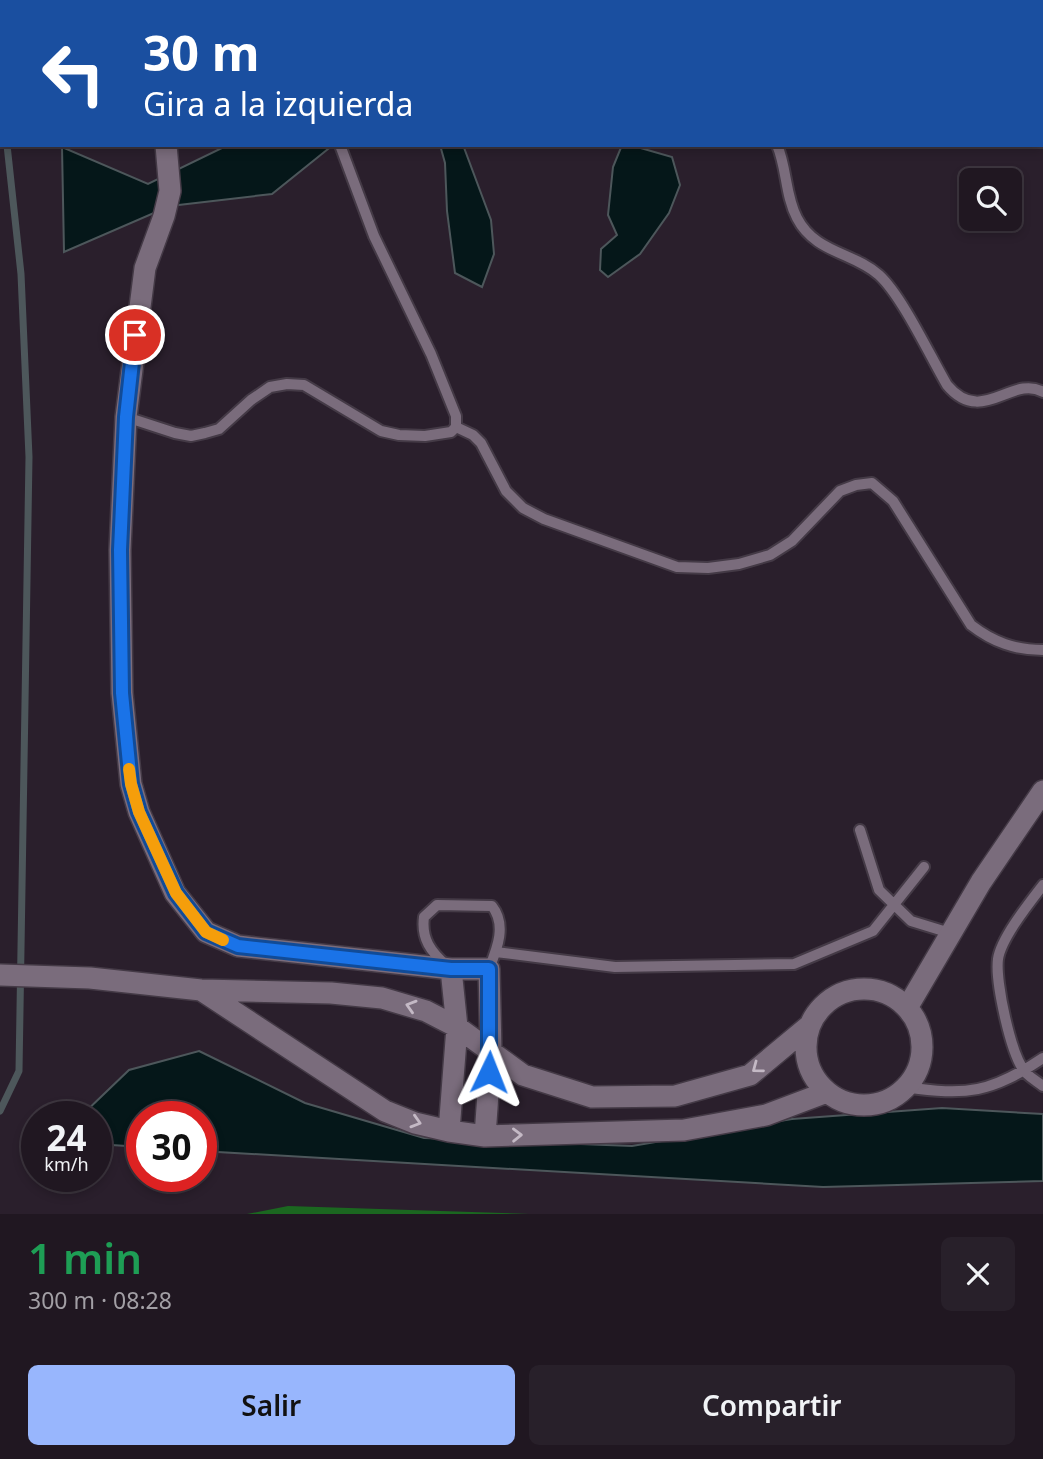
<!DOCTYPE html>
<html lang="es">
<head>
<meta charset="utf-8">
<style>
	body { margin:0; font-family:"Noto Sans",sans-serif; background:#28202a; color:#f1f3f6; height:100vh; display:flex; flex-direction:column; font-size:26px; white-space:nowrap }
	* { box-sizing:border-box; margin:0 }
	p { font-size:23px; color:#a29fa5 }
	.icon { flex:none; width:38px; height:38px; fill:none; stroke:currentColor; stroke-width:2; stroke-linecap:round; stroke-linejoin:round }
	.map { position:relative; height:1214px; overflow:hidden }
	.panel { display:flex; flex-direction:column; background:#201721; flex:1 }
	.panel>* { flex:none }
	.hud { position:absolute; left:0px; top:0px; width:1043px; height:147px; box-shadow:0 4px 10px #0003,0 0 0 2px #3d363f; background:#1a4fa0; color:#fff; overflow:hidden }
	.fabs { position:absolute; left:959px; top:168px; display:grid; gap:14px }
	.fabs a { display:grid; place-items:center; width:63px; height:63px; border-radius:10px; background:#201721; box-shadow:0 4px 10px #0003,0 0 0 2px #3d363f; font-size:35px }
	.speed { position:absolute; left:21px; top:1101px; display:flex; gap:14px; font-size:35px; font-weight:700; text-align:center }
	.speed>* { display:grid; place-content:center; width:91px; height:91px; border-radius:50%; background:#201721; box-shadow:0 4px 10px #0003,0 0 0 2px #3d363f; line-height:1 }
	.speed small { font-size:18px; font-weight:400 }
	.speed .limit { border:10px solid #d22; background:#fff; color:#111 }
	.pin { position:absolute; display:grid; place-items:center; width:60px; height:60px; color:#fff; margin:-30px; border:4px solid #fff; border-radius:50%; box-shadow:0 2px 7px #0007 }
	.me { position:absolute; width:77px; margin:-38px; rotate:2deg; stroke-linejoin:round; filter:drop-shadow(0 0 5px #0008) }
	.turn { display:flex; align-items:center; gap:24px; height:147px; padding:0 28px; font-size:32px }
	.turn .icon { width:91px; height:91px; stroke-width:2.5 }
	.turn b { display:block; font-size:49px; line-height:60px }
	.round { display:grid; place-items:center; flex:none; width:74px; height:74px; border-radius:10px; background:#28202a }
	.headline { display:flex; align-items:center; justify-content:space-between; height:119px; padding:0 28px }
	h1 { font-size:42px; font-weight:600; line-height:52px; color:#1e9e55 }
	.cta { display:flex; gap:14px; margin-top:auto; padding:14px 28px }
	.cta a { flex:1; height:80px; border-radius:10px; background:#98b6fd; color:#111; font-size:28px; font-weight:600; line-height:80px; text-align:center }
	.cta a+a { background:#28202a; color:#f1f3f6 }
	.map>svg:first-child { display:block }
</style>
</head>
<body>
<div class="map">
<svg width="1043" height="1214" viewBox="0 0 1043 1214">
	<rect width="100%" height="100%" fill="#2a1f2c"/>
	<path fill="#1b6720" d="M 288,1206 L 529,1214 L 247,1214 Z"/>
	<path fill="#051719" stroke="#4d575b" stroke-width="2" d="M 631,0 L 1043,0 L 1043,34 L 1041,36 L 1041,2 Z
		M 228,145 L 333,145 L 272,194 L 170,206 L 64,252 L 62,147 L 148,184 Z
		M 440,145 L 463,145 L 491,220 L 494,254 L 482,287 L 455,273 L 447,211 L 445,163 Z
		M 622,145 L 639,145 L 637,147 L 672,157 L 680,185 L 669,213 L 640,254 L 608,277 L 600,270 L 601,249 L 617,235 L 608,215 L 613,167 Z
		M 199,1051 L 305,1103 L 424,1138 L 632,1146 L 792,1119 L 942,1108 L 1043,1114 L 1043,1181 L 823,1187 L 201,1151 L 201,1116 L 142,1116 L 142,1147 L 96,1144 L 96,1116 L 81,1116 L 129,1070 Z"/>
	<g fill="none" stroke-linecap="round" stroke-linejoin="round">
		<path stroke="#4d575b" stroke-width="7" d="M 0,86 L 2,102
			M 0,1111 L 19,1071 L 29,457 L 21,274 L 7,145"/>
		<g stroke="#443a46" stroke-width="14">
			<path id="lane" d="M 220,0 L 221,2
				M 689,0 L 691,2
				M 340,145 L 374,236 L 431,354 L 456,416 L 456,427 L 473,435 L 481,443 L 506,491 L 523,508 L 544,519 L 677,567 L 708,568 L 739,564 L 770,555 L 792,541 L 840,491 L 856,485 L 872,483 L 893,501 L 971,625 C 993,642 1015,650 1043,650
				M 777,145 C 787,168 785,195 797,218 C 815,253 853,252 879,275 C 902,296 930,356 947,385 C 982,427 1012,374 1043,392
				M 126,417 L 175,433 L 191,436 L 205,433 L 219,429 L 251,400 L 270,387 L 287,384 L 304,385 L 381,431 L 399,435 L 425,436 L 451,432 L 456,427
				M 860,830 L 879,890 L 911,921 L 950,933
				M 1043,885 C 1030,902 1001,938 998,959 C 995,981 1011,1057 1026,1073 C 1031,1078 1038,1082 1043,1086
				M 496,952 L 615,967 L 794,964 L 873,931 L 924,867
				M 447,966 C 431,952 421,939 424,917 L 437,905 L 492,906 C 507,925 497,949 489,969
				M 905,1087 C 967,1096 991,1093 1043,1058"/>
		</g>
		<g stroke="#443a46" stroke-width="24">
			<path id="street" d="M 134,0 L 134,2
				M 166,145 L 170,191 L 164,216 L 145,268 L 126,417 L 120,550 L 122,693 L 131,784 L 139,812 L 175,893 L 206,932 L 238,946 L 451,969 L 489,969 L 491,1051 L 485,1136
				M 0,975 L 90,978 L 201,990 L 331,993 L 382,998 L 426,1011 L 457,1027 L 523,1075 L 592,1097 L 675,1096 L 750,1075 L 810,1025
				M806 1047a58 58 0 1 1 116 0a58 58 0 1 1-116 0Z
				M 201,990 L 385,1111 L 415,1123 L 449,1131 L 485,1136 L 684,1130 L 766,1115 L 827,1092
				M 907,1008 L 981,882 L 1043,791
				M 449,1131 L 457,1027 L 451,969"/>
		</g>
		<use href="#lane" stroke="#7a6c7c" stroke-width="10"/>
		<use href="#street" stroke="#7a6c7c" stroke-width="21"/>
	</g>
	<defs><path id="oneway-chevron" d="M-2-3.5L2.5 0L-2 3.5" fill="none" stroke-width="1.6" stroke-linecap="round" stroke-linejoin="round" transform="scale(1.75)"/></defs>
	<g stroke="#c4b9c5">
		<use href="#oneway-chevron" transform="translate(411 1006) rotate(-163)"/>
		<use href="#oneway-chevron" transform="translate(757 1068) rotate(143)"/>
		<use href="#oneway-chevron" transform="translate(416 1122) rotate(17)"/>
		<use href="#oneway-chevron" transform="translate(517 1135) rotate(-1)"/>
	</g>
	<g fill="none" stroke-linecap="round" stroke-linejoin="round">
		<g stroke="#114b97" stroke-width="18">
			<path id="route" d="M 135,335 L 126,417 L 120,550 L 122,693 L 131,784 L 139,812 L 176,893 L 206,932 L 238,946 L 451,969 L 489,969 L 489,1072"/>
		</g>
		<use href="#route" stroke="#1a73e8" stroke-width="12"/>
		<path stroke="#f59e0b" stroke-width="12" d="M 129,769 L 131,784 L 139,812 L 176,893 L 206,932 L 223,940"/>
	</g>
</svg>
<div class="fabs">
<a><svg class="icon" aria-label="search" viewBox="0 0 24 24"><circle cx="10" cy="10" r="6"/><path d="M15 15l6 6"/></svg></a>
</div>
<div class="speed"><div>24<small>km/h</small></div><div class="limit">30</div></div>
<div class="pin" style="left:135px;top:335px;background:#d93025"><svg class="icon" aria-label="arrive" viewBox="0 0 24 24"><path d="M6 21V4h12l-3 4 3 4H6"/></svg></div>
<svg class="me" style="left:489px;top:1072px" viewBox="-20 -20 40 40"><path d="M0-17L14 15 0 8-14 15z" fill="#1a73e8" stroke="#fff" stroke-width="4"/></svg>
<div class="hud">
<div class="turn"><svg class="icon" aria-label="left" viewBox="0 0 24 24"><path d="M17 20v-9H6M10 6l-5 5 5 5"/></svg><div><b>30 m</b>Gira a la izquierda</div></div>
</div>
</div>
<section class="panel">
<div class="headline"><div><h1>1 min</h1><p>300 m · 08:28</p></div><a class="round"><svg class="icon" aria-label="close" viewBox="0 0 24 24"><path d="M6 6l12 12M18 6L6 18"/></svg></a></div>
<div class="cta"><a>Salir</a><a>Compartir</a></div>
</section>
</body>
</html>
